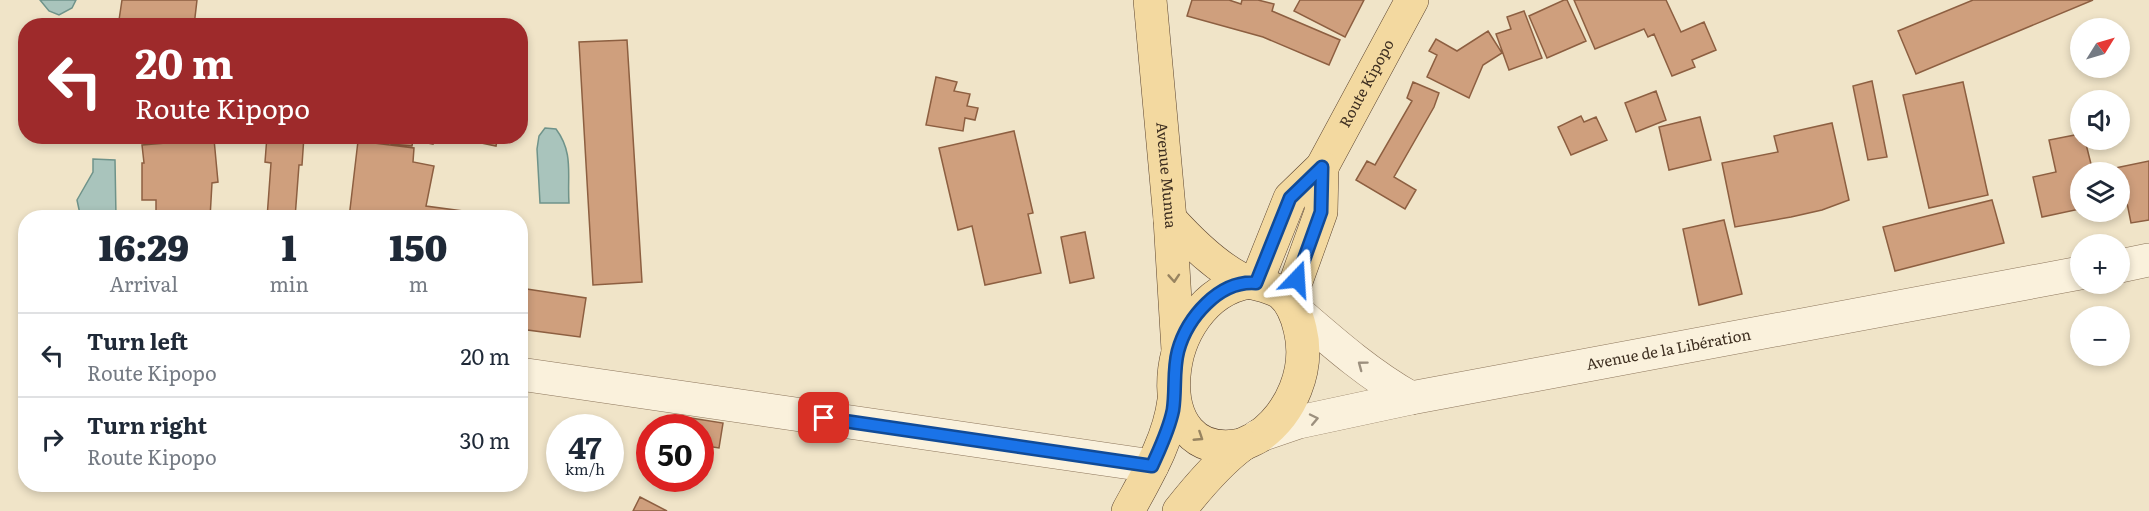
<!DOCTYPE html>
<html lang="en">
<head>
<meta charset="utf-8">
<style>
	body { margin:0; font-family:Literata,serif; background:#f2f2f3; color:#1f2937; height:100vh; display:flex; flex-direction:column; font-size:22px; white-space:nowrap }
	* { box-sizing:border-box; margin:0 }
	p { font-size:20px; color:#747a83 }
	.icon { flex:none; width:33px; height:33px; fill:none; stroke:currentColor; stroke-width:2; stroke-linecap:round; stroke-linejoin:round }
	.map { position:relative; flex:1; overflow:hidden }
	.sheet { position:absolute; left:18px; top:210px; width:510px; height:282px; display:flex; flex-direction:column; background:#fff; border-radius:24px; box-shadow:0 3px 9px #0003 }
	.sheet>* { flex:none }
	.guide { position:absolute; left:18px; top:18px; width:510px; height:126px; border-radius:24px; box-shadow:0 3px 9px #0003; background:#9e2a2b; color:#fff; overflow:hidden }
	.needle { width:39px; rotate:53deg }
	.controls { position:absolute; left:2070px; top:18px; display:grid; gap:12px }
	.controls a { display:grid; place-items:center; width:60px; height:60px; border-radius:50%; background:#fff; box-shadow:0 3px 9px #0003; font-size:30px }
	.speed { position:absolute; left:546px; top:414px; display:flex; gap:12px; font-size:30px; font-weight:700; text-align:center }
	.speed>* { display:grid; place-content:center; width:78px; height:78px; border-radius:50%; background:#fff; box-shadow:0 3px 9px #0003; line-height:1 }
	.speed small { font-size:15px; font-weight:400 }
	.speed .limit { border:9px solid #d22; background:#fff; color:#111 }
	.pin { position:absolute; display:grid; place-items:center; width:51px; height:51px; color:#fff; margin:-26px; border-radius:12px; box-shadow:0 3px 9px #0006 }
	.me { position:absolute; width:66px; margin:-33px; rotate:20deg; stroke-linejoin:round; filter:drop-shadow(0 0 4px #0008) }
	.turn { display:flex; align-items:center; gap:21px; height:126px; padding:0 18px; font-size:27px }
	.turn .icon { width:78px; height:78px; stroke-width:2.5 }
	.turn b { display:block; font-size:42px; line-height:51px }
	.eta { display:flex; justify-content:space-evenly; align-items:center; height:102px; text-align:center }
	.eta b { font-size:36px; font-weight:800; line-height:42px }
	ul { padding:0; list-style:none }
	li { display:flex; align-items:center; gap:18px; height:84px; padding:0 18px; border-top:2px solid #e0e1e3 }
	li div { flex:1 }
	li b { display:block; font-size:22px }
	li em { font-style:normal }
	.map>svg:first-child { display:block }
</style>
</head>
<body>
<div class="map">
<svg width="2149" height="511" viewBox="0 0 2149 511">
	<rect width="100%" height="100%" fill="#f0e4c8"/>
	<path fill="#a9c4bc" stroke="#6f938a" stroke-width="1.5" d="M 40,0 L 76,0 L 72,8 L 59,15 L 49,11 Z
		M 545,128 L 556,129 C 574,153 567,175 569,203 L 540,203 L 537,149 L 539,136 Z
		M 93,159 L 115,160 L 116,217 L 85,217 L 80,214 L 77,200 L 93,172 Z"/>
	<path fill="#cf9f7d" stroke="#8d5f41" stroke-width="1.5" d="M 122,0 L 197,0 L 194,26 L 152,22 L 151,25 L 119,20 Z
		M 1192,0 L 1229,0 L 1241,4 L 1242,0 L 1258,0 L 1274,4 L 1272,11 L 1340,40 L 1329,65 L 1263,37 L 1187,16 Z
		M 1300,0 L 1364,0 L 1345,37 L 1294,11 Z
		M 1564,0 L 1567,0 L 1586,41 L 1547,58 L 1529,16 Z
		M 1574,0 L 1666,0 L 1681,32 L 1704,22 L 1716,50 L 1692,60 L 1695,67 L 1672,76 L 1654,34 L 1648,37 L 1644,29 L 1595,49 Z
		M 1973,0 L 2093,0 L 1916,74 L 1898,31 Z
		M 1524,11 L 1542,58 L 1509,70 L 1496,34 L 1511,29 L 1507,17 Z
		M 1488,31 L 1502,53 L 1483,65 L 1469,98 L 1427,77 L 1437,55 L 1429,51 L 1436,39 L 1457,51 Z
		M 627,40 L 642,282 L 593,285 L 579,42 Z
		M 936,77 L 957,82 L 954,91 L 970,94 L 967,106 L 978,108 L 975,120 L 965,118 L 963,131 L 926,125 Z
		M 1872,81 L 1887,157 L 1868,160 L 1853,86 Z
		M 1413,82 L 1439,93 L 1434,107 L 1394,177 L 1416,190 L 1405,209 L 1356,180 L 1367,161 L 1375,165 L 1412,101 L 1407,98 Z
		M 1963,82 L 1988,195 L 1929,208 L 1903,95 Z
		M 1656,91 L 1666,120 L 1636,132 L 1625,103 Z
		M 1581,116 L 1584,122 L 1596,117 L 1607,140 L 1571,155 L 1558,127 Z
		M 1700,117 L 1711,160 L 1669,170 L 1659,127 Z
		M 1832,123 L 1849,200 L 1822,210 L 1791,217 L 1735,227 L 1722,163 L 1778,152 L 1774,136 Z
		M 1014,131 L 1033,213 L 1028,214 L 1041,273 L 985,285 L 972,226 L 958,230 L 939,148 Z
		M 2080,134 L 2080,140 L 2085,140 L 2093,172 L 2080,172 L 2080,209 L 2042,217 L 2033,177 L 2056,172 L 2049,140 Z
		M 267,136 L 304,136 L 302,165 L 299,165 L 295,218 L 267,218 L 271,163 L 265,162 Z
		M 434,136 L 433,144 L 413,140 L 412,146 L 391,144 L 391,136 Z
		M 463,136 L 498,136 L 496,146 L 462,139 Z
		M 214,139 L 218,182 L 212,183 L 210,218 L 156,218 L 156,200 L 142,200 L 142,163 L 144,163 L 142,145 Z
		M 358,141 L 414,148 L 413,162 L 434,166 L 426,206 L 500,216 L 500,218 L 349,218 Z
		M 2149,161 L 2149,220 L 2131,223 L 2126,198 L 2120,200 L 2120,172 L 2096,172 Z
		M 1992,200 L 2004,243 L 1895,271 L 1883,227 Z
		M 1724,220 L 1742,294 L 1699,305 L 1683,229 Z
		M 1085,232 L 1094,278 L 1070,283 L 1061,237 Z
		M 520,288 L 586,298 L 580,337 L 520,329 Z
		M 691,418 L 723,423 L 719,448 L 700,445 L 700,428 L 690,428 Z
		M 640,497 L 667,511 L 633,511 Z"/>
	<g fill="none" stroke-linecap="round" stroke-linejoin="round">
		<g stroke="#8d765c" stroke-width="34">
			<g id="minor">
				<path d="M 2120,266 L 2149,260"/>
				<path d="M 1293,308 C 1330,340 1368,374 1411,398"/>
				<path d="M 520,374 L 1152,466"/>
				<path id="s1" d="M 1258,436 L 1299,422 L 1411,398 L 2080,273"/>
			</g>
		</g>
		<g stroke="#5b4430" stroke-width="34">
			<g id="major">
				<path id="s2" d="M 1150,0 L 1170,219 L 1178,350"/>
				<path d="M 1170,219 C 1190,241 1213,264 1239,278 C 1253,285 1268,284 1281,293 C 1292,302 1297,316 1300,329 C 1310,369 1292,413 1258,437 C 1253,440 1247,442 1242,445 C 1218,463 1197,488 1179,511"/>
				<path id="s3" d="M 1256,283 L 1290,198 L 1322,167 L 1412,0"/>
				<path d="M 1289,301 L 1321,212 L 1322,167"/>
				<path d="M 1242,445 C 1143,466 1157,298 1249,282"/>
				<path d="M 1128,511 C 1147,476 1169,440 1174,400"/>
			</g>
		</g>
		<use href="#minor" stroke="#faf1dc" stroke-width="33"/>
		<use href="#major" stroke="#f3d9a0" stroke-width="33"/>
	</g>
	<defs><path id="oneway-chevron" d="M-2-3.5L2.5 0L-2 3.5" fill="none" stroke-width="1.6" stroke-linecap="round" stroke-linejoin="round" transform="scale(1.5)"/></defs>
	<g stroke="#988460">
		<use href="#oneway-chevron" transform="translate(1174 278) rotate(86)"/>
		<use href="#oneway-chevron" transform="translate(1199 437) rotate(33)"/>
	</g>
	<g stroke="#9c907e">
		<use href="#oneway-chevron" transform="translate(1362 365) rotate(-143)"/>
		<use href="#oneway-chevron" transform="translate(1314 419) rotate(-12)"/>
	</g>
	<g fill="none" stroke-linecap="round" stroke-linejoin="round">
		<g stroke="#114b97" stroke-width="15">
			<path id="route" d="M 824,418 L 1152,466 C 1160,448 1169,430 1173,410 C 1176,390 1173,370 1178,351 C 1187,318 1219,280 1256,283 L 1290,198 L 1322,167 L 1321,212 L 1297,279"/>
		</g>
		<use href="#route" stroke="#1a73e8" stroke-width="10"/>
	</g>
	<g text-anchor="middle" stroke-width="6" stroke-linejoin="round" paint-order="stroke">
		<g font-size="15" fill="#3d2e20" stroke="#f7eed8">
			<text dy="5" stroke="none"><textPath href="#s3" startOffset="231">Route Kipopo</textPath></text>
			<text dy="5" stroke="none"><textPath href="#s2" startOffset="176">Avenue Munua</textPath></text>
			<text dy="5" stroke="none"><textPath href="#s1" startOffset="420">Avenue de la Libération</textPath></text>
		</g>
	</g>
</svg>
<div class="controls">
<a><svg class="needle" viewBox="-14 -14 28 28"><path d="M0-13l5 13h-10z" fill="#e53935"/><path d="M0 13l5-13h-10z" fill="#747a83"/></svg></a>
<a><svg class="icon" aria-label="sound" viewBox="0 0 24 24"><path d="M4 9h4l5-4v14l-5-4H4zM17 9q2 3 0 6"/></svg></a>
<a><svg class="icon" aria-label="layers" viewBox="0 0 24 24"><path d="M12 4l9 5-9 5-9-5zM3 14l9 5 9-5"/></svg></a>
<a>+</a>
<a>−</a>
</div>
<div class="speed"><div>47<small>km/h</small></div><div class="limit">50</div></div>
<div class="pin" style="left:824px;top:418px;background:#d93025"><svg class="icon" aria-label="arrive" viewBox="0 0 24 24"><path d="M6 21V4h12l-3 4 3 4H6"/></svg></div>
<svg class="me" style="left:1297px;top:279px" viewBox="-20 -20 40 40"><path d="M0-17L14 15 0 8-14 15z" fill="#1a73e8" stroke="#fff" stroke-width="4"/></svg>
<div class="guide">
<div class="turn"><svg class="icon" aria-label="left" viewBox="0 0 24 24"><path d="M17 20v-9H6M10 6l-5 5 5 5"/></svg><div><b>20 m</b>Route Kipopo</div></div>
</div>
<section class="sheet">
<div class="eta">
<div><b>16:29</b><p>Arrival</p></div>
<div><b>1</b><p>min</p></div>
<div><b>150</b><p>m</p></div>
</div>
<ul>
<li><svg class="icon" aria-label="left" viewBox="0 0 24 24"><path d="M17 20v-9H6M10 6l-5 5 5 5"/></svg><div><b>Turn left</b><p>Route Kipopo</p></div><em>20 m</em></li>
<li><svg class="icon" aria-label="right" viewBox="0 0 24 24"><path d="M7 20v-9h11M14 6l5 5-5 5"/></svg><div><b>Turn right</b><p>Route Kipopo</p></div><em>30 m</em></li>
</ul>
</section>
</div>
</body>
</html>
